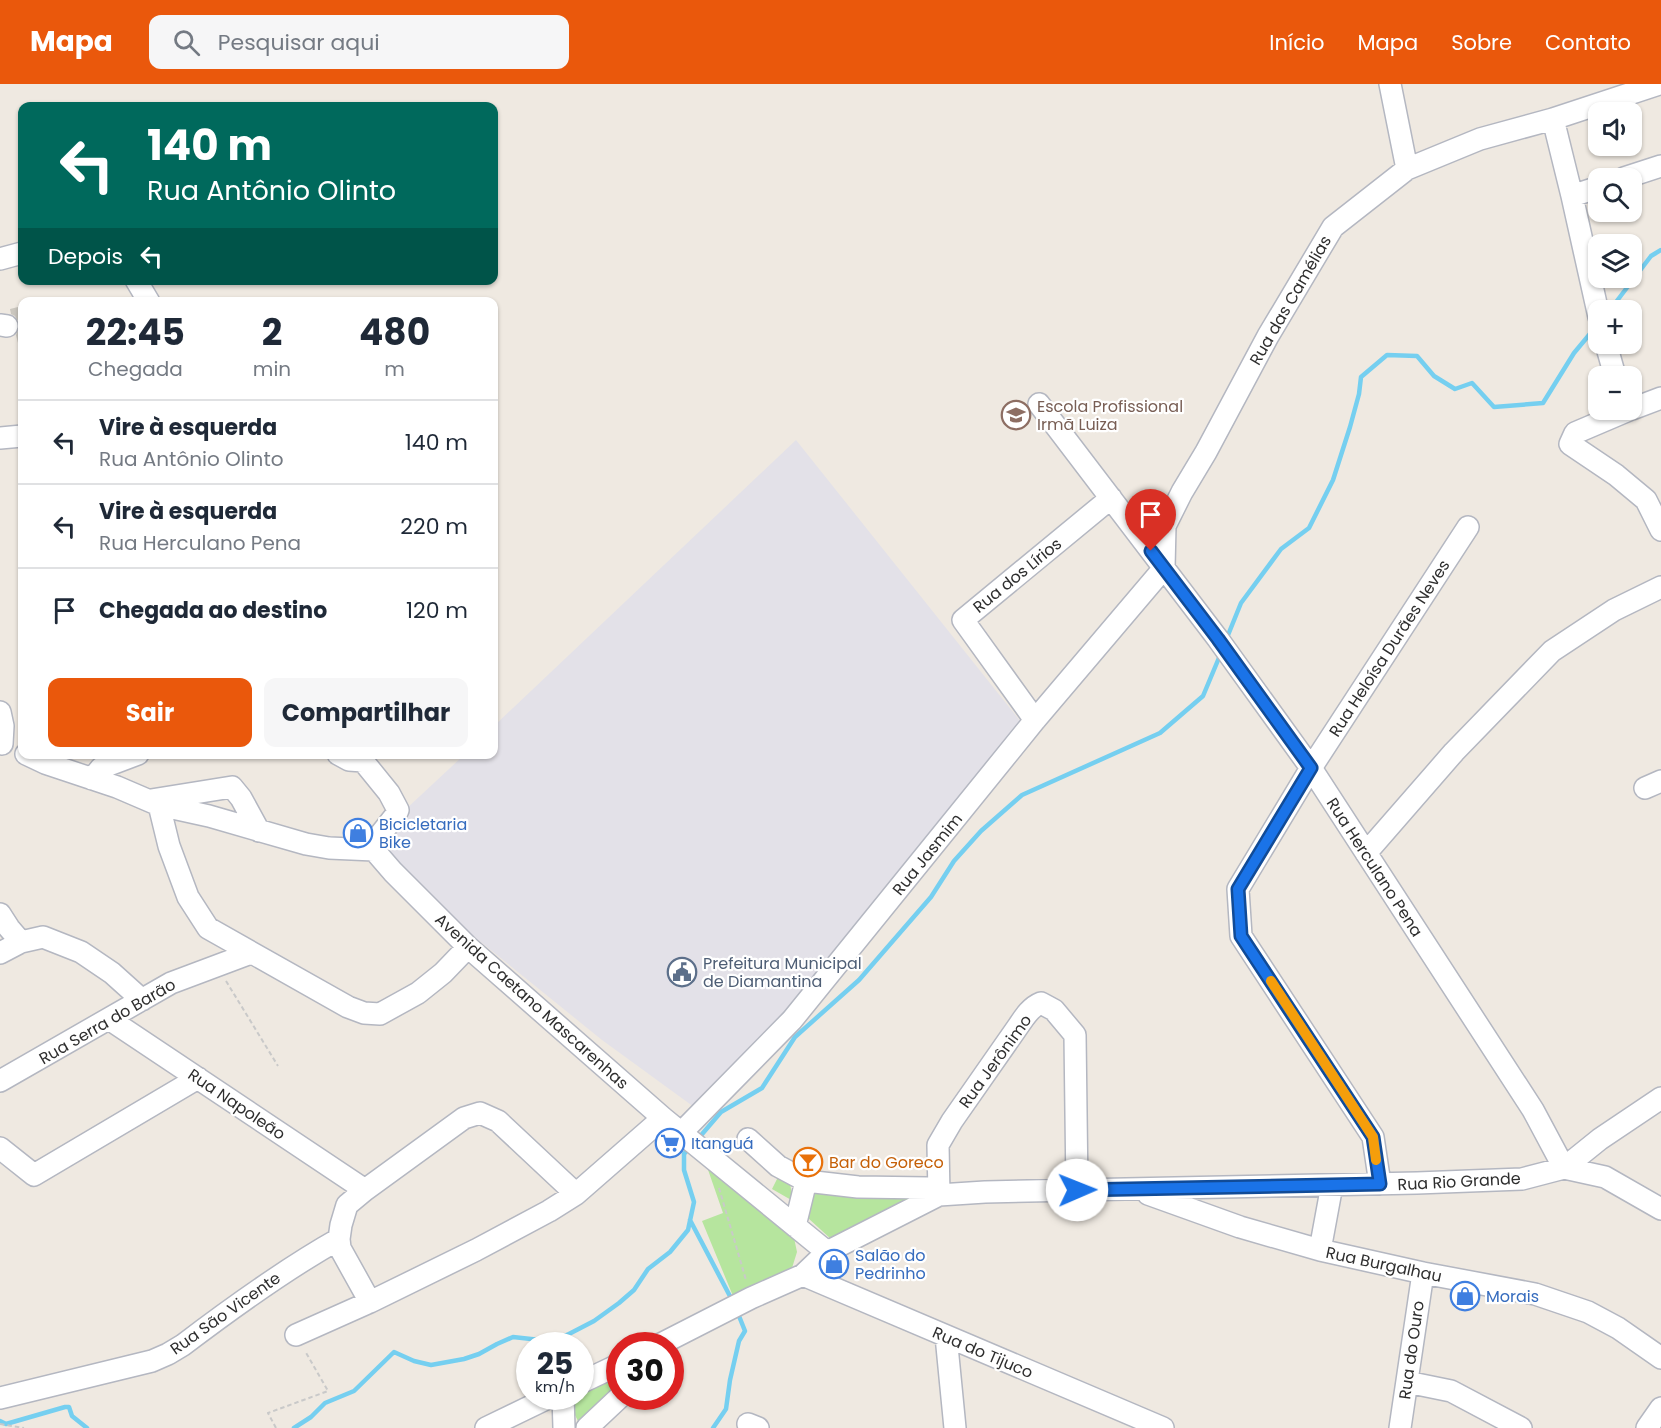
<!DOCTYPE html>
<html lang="pt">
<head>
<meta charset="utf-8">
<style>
	body { margin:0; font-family:Poppins,sans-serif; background:#f6f6f7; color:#1f2937; height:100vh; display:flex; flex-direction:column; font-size:22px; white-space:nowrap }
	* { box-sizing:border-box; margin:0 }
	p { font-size:20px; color:#747a83 }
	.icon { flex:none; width:33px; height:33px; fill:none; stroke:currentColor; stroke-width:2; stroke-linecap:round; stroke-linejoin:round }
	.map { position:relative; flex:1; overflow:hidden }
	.side { position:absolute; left:18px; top:213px; width:480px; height:462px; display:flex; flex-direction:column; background:#fff; border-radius:12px; box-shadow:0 2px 4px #0004 }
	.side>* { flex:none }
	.banner { position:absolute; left:18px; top:18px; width:480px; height:183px; border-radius:12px; box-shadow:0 2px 4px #0004; background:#00695c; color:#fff; overflow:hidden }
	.controls { position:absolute; left:1588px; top:18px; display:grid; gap:12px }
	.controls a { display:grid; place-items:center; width:54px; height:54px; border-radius:12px; background:#fff; box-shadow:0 2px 4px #0004; font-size:30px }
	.speed { position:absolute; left:516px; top:1248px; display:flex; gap:12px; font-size:30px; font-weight:700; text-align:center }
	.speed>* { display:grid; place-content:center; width:78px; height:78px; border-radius:50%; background:#fff; box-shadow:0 2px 4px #0004; line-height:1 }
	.speed small { font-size:15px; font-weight:400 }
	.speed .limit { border:9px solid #d22; background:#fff; color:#111 }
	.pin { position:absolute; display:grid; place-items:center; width:51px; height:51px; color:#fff; margin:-62px -26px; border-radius:50% 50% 50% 0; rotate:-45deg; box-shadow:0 0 6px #0007 }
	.pin .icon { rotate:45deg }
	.me { position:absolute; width:66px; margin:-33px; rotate:89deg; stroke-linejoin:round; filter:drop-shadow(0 0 4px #0008) }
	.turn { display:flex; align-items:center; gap:21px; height:126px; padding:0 30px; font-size:27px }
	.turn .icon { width:78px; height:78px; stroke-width:2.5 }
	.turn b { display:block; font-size:42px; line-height:51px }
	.then { display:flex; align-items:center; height:57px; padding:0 30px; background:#0003; gap:12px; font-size:22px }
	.eta { display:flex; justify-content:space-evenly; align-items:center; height:102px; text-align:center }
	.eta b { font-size:36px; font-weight:700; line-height:42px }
	.button { display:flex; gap:12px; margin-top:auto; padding:12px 30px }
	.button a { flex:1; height:69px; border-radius:12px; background:#ea580c; color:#fff; font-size:24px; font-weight:700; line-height:69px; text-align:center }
	.button a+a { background:#f6f6f7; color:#1f2937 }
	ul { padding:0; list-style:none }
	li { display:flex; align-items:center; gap:18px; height:84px; padding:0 30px; border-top:2px solid #e0e1e3 }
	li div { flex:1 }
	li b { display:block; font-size:22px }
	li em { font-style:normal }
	header { display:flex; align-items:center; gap:36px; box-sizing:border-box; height:84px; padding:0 30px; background:#ea580c; color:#fff }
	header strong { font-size:28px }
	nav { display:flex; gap:33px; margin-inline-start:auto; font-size:21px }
	.search { width:420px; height:54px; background:#f6f6f7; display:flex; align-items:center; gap:15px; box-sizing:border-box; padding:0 21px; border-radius:12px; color:#747a83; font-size:22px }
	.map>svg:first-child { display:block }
</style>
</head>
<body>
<header>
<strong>Mapa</strong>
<div class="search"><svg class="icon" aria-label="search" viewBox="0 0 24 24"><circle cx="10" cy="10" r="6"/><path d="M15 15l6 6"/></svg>Pesquisar aqui</div>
<nav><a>Início</a><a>Mapa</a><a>Sobre</a><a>Contato</a></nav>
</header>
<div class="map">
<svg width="1661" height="1344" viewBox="0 0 1661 1344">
	<defs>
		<filter id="shadow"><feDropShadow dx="5.5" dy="5.5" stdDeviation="0" flood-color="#0004"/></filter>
	</defs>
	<rect width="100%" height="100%" fill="#efe9e1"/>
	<path fill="#e3e1e8" d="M 796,356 L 1021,638 L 728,996 L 694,1023 L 602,956 L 466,846 L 381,762 L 405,726 L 464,671 L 494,670 L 494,642 Z"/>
	<path fill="#b6e59e" d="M 706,1080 L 793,1149 L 797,1168 L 792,1184 L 733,1212 L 702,1137 L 723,1129 Z
		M 778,1093 L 790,1099 L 793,1117 L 772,1105 Z
		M 812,1104 L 921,1114 L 832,1156 L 808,1134 Z
		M 619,1291 L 619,1308 L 584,1343 L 578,1337 L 572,1325 L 585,1305 Z"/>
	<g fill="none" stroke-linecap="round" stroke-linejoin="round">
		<path stroke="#75cff0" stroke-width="4.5" d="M 1610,226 L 1651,172 L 1661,166
			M 1226,556 L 1241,519 L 1281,465 L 1309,444 L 1333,396 L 1350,343 L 1359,310 L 1361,293 L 1387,271 L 1417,272 L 1434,292 L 1455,305 L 1472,299 L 1494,323 L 1543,319 L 1574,269 L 1599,239
			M 697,1056 L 721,1028 L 762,1004 L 795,953 L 859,896 L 931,813 L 954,777 L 981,747 L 1022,711 L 1160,649 L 1203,612 L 1221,569
			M 690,1136 L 732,1216
			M 0,1337 L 6,1340 L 65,1323 L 69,1323 L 72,1332 L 87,1344
			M 294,1344 L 311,1333 L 325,1319 L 354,1307 L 394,1268 L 414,1277 L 431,1281 L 464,1275 L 479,1270 L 497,1260 L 513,1253 L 549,1257 L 567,1251 L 594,1237 L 619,1219 L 634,1206 L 648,1185 L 670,1168 L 688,1146 L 694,1118 L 684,1086 L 684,1070 L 689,1064
			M 713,1344 L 726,1325 L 730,1296 L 739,1257 L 745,1247 L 737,1227"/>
	</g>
	<path fill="#cbc7bf" filter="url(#shadow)" d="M 22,222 L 22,258 L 18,259 L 16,251 L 19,244 L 19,238 L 15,232 L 11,230 L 10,225 Z"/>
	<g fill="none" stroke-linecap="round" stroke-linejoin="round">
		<g stroke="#b4b7c1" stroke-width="24">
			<path id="minor" d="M 1390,0 L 1407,85
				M 1553,35 L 1572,112 L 1599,233
				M 1624,94 L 1661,82
				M 1572,112 L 1599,103
				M 0,175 L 22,169
				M 136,196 L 149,218
				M 0,241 L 7,242
				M 1606,260 L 1615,292
				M 1039,320 L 1218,555 L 1311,684 L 1533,1026 L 1564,1084
				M 1632,325 L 1661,314
				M 1629,326 L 1575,349 L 1570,360 L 1616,391 L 1646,416 L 1661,446
				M 0,354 L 22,352
				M 0,628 L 3,642 L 2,660
				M 1035,636 L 963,536 L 1111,414
				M 26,670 L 45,679 L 117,703 L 159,721 L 209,732 L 306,760 L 329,764 L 374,766 L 393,788 L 468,863 L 663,1034 L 827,1168
				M 338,670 L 349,676 L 363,677 L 389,709 L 398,726 L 395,732 L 368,766
				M 92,695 L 101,684 L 138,670
				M 1645,704 L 1661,697
				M 151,716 L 232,703 L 241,714 L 259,747
				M 159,721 L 169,762 L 188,813 L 208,844 L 348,923 L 364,929 L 380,930 L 418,909 L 443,889 L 468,863
				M 1366,769 L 1454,668 L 1552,567 L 1614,526 L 1661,503
				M 0,830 L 9,844 L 21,858 L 43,853 L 81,868 L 112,889 L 142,916
				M 0,869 L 21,858
				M 109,935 L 365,1106
				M 0,997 L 171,899 L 251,869
				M 681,1049 L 792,936 L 1035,636 L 1164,484 L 1165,442 L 1182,408 L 1206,368 L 1268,252 L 1333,143 L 1407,85 L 1480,55 L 1553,35 L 1659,0
				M 748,1055 L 778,1082 L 806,1097 L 858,1103 L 928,1104 L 939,1111
				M 0,1064 L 34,1091 L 198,994
				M 1564,1084 L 1605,1093 L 1661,1125
				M 1380,1100 L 1373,1053 L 1241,852 L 1238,805 L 1311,684 L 1468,443
				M 1148,1110 L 1240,1143 L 1320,1166 L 1423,1189 L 1535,1210 L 1588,1228 L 1618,1244 L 1661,1274
				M 939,1111 L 938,1061 L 952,1037 L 1019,941 C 1025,932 1031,923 1041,919 L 1054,926 L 1075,951 L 1077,1106
				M 795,1142 L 806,1097
				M 1320,1166 L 1332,1101
				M 803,1191 L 1163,1344
				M 370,1218 L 340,1164 L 339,1155 L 341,1141 L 347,1121 L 365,1106 L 464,1034 L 480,1029 L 498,1037 L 576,1110
				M 296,1251 L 370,1218 L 476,1166 L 549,1127 L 576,1110 L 663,1034
				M 946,1252 L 955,1344
				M 657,1262 L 751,1214 L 803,1191 L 827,1168 L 939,1111 L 985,1108 L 1417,1099 L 1522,1095 L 1564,1084 L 1600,1055 L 1661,1014
				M 1407,1298 L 1451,1307 L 1521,1344
				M 580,1299 L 620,1280
				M 563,1312 L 564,1344
				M 0,1314 L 152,1277 L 168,1270 L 183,1261 C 233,1223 284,1186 339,1155
				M 748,1340 L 758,1344
				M 486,1344 L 552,1312
				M 587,1344 L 621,1312
				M 1400,1344 L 1423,1189
				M 1647,1344 L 1661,1324"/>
		</g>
		<path stroke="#c9c9c9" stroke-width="2" stroke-dasharray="4.5 3" stroke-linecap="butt" d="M 226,897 L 278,982
			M 719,1104 L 746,1196
			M 0,1340 L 24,1344
			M 276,1344 L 268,1329 L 328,1307 L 305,1267"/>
		<use href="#minor" stroke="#fff" stroke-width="21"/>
	</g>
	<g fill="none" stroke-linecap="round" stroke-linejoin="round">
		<g stroke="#114b97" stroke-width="15">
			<path id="route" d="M 1077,1106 L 1380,1100 L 1373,1053 L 1241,852 L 1238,805 L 1311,684 L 1218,555 L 1151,467"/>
		</g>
		<use href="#route" stroke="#1a73e8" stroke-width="10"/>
		<path stroke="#f59e0b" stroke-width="10" d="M 1271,897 L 1373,1053 L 1376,1076"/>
	</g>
	<defs>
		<g id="school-ring" transform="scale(1.5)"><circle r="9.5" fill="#fff" stroke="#8d6e63" stroke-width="1.5"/><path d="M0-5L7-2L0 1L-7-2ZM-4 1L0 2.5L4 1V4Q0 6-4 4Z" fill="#8d6e63"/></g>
		<g id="shop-ring" transform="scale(1.5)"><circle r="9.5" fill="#fff" stroke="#3f7fe0" stroke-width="1.5"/><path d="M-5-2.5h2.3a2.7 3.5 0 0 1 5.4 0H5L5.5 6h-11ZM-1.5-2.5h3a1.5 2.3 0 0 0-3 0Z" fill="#3f7fe0"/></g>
		<g id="civic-ring" transform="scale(1.5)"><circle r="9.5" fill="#fff" stroke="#5c6f8a" stroke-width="1.5"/><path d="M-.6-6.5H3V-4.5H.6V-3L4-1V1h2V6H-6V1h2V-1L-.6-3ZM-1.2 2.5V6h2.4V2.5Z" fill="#5c6f8a"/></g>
		<g id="supermarket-ring" transform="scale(1.5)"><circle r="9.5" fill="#fff" stroke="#3f7fe0" stroke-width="1.5"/><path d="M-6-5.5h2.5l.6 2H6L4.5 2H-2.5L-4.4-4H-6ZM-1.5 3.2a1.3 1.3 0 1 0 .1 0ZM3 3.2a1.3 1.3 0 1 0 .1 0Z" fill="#3f7fe0"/></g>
		<g id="bar-ring" transform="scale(1.5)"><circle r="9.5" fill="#fff" stroke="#e8710a" stroke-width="1.5"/><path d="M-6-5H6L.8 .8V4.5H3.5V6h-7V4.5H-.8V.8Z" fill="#e8710a"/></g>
	</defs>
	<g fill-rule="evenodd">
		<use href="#school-ring" x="1016" y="331"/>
		<use href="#shop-ring" x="358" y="749"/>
		<use href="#civic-ring" x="682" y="888"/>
		<use href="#supermarket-ring" x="670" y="1059"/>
		<use href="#bar-ring" x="808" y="1078"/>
		<use href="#shop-ring" x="834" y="1180"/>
		<use href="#shop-ring" x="1465" y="1212"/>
	</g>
	<g text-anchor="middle" stroke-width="4.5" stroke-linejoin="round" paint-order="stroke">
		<g font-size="16" fill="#2e2e2e" stroke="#fff">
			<text transform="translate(1290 216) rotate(-60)" y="6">Rua das Camélias</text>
			<text transform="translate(1017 491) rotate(-39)" y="6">Rua dos Lírios</text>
			<text transform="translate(1389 564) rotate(-57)" y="6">Rua Heloísa Durães Neves</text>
			<text transform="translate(927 770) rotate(-51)" y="6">Rua Jasmim</text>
			<text transform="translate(1375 783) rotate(57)" y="6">Rua Herculano Pena</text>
			<text transform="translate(532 917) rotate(42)" y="6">Avenida Caetano Mascarenhas</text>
			<text transform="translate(107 937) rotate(-30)" y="6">Rua Serra do Barão</text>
			<text transform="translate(995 977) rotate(-54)" y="6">Rua Jerônimo</text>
			<text transform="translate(237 1020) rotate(34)" y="6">Rua Napoleão</text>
			<text transform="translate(1459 1097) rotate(-3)" y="6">Rua Rio Grande</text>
			<text transform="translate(1384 1180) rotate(12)" y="6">Rua Burgalhau</text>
			<text transform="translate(225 1229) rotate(-35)" y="6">Rua São Vicente</text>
			<text transform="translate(1411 1266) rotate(-82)" y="6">Rua do Ouro</text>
			<text transform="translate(983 1268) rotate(23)" y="6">Rua do Tijuco</text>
		</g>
		<g font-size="16" fill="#785e54" stroke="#fff" text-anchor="start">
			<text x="1037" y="328">Escola Profissional<tspan x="1037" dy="18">Irmã Luiza</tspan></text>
		</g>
		<g font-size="16" fill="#366cbe" stroke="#fff" text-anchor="start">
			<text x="379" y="746">Bicicletaria<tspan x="379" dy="18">Bike</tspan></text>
			<text x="691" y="1065">Itanguá</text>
			<text x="855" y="1177">Salão do<tspan x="855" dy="18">Pedrinho</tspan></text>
			<text x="1486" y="1218">Morais</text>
		</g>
		<g font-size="16" fill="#4e5e75" stroke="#fff" text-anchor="start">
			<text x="703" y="885">Prefeitura Municipal<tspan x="703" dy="18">de Diamantina</tspan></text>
		</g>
		<g font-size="16" fill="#c56008" stroke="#fff" text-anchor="start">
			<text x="829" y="1084">Bar do Goreco</text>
		</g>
	</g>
</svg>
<div class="controls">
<a><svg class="icon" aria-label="sound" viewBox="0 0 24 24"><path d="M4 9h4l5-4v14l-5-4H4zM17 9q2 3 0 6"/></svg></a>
<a><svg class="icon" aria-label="search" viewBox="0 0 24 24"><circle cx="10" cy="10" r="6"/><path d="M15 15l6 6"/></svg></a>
<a><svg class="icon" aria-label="layers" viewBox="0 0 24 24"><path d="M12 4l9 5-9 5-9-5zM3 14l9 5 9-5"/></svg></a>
<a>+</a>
<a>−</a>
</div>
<div class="speed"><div>25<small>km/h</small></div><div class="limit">30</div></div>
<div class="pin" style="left:1151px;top:467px;background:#d93025"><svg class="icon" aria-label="arrive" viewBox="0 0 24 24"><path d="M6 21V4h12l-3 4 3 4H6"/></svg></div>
<svg class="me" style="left:1077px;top:1106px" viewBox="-20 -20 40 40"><circle r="19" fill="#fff"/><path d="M0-13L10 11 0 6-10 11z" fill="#1a73e8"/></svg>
<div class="banner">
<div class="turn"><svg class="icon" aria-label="left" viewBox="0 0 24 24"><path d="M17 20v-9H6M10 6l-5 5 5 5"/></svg><div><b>140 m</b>Rua Antônio Olinto</div></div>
<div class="then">Depois<svg class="icon" aria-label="left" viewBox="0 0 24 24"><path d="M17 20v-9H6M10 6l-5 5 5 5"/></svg></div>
</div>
<section class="side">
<div class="eta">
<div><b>22:45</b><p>Chegada</p></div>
<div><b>2</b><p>min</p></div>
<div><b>480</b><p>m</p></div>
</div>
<ul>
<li><svg class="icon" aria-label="left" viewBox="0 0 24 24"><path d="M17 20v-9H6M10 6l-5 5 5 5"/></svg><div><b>Vire à esquerda</b><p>Rua Antônio Olinto</p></div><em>140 m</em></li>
<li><svg class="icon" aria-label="left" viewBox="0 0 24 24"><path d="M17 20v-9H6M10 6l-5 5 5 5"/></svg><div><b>Vire à esquerda</b><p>Rua Herculano Pena</p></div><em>220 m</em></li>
<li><svg class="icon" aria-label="arrive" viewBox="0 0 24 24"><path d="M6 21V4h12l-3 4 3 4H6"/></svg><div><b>Chegada ao destino</b></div><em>120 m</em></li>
</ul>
<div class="button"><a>Sair</a><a>Compartilhar</a></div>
</section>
</div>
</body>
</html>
